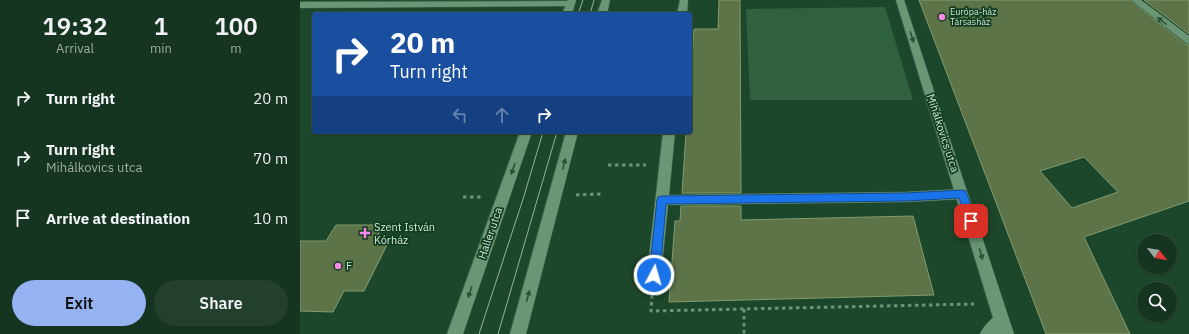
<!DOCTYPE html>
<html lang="en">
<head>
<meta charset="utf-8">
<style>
	body { margin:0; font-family:"IBM Plex Sans",sans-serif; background:#23402d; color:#f1f3f6; height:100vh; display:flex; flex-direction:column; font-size:15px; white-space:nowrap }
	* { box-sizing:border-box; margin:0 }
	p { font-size:13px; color:#9eaba5 }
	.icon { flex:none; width:22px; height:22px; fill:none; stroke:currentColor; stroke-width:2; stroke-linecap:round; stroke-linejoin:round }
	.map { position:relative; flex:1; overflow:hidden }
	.drawer { display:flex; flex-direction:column; background:#163520; width:300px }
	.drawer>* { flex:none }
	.hud { position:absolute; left:12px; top:12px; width:380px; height:122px; border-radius:4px; box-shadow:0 1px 3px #0004,0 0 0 1px #35503e; background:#1a4fa0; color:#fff; overflow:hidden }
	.needle { width:26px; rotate:121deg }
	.fabs { position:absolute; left:837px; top:234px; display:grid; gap:8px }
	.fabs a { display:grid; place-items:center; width:40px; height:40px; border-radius:50%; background:#163520; box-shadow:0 1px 3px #0004,0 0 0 1px #35503e; font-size:20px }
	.pin { position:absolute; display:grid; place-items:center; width:34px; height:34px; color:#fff; margin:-17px; border-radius:8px; box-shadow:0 2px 6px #0006 }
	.me { position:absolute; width:44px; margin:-22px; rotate:6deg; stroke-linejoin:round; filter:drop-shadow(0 0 3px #0008) }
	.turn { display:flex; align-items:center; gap:14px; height:84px; padding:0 12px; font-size:18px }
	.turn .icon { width:52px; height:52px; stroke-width:2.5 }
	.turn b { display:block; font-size:28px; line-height:34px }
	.lanes { display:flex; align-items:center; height:38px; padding:0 12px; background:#0003; justify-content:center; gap:20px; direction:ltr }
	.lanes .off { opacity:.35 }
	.eta { display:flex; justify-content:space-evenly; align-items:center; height:68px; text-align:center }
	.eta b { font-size:24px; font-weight:600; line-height:28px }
	.action { display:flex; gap:8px; margin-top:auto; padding:8px 12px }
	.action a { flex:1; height:46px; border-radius:24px; background:#95b2f1; color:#111; font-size:16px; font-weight:600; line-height:46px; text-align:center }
	.action a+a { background:#23402d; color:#f1f3f6 }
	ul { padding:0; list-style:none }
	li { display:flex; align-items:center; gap:12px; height:60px; padding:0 12px }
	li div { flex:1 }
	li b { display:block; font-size:15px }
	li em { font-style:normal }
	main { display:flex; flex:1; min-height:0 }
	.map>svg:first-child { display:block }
</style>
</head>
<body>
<main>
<section class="drawer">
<div class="eta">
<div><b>19:32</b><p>Arrival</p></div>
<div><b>1</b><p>min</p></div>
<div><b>100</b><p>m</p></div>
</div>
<ul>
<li><svg class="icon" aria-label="right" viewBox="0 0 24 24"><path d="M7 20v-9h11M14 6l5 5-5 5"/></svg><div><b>Turn right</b></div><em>20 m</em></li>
<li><svg class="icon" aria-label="right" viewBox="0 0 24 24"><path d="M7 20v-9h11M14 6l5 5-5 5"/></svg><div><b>Turn right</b><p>Mihálkovics utca</p></div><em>70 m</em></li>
<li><svg class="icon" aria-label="arrive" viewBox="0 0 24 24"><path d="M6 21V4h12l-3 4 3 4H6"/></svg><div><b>Arrive at destination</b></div><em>10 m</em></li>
</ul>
<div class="action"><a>Exit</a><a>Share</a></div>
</section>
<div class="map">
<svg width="889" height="334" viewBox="0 0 889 334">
	<rect width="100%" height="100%" fill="#1d472a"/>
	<path fill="#30613f" d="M 585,7 L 613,100 L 450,100 L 446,9 Z"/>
	<path fill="#5d7449" stroke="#829b6e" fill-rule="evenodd" d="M 419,0 L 440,0 L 441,193 L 382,193 L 386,132 L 390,132 L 390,82 L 394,29 L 418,29 Z
		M 619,0 L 830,0 L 885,44 L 889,45 L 889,201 L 784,237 L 830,334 L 746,334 ZM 784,157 L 818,192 L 772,208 L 740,171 Z
		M 844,0 L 889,0 L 889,34 Z
		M 381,206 L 441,206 L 441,220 L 613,216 L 634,295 L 369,302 L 375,221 L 380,221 Z
		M 36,225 L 83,225 L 75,241 L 89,241 L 64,291 L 44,291 L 33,312 L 0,311 L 0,241 L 26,241 Z"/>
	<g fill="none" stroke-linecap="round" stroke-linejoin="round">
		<g stroke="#3e644c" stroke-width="1">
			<path id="service" d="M 380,0 L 388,0 L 387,14 L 377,14 Z
				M 270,1 L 275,4 L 273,6 L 0,8 L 0,2 Z
				M 363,132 L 375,132 L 369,195 L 606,192 L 662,189 L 666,190 L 668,194 L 666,198 L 662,199 L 606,202 L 368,205 L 361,275 L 359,280 L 354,282 L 349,280 L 347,275 Z
				M 702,313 L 707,315 L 709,320 L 707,325 L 699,334 L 680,334 C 684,325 693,316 702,313 Z"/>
		</g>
		<g stroke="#3e644c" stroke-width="1">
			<path id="minor" d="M 596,0 L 604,0 L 714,334 L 698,334 Z
				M 831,0 L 841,0 L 889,36 L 889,44 L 886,43 Z"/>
		</g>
		<g stroke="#3e644c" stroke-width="1">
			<path id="tertiary" d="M 268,0 L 276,0 L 272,14 L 262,14 Z
				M 302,0 L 310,0 L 307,14 L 297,14 Z
				M 220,132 L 232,132 L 163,334 L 147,334 Z
				M 266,132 L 278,132 L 226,334 L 210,334 Z"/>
		</g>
		<path stroke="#6f9179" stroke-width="3" stroke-dasharray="3.5 3.5" stroke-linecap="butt" d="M 308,165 L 346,165
			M 276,195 L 302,194
			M 163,197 L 181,197
			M 352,295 L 351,311 L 674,304
			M 444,309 L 444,334"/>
		<use href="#service" fill="#6b9675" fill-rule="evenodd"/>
		<use href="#minor" fill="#6b9675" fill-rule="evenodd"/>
		<use href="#tertiary" fill="#6b9675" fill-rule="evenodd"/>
		<path stroke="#95b29c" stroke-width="1" d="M 278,14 L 283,0
			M 290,14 L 294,0
			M 179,334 L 224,196 L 243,132
			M 198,334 L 257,132"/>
	</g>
	<defs><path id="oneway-solid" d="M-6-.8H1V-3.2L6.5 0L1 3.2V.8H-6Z"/></defs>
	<g fill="#285235">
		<use href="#oneway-solid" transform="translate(862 21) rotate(-143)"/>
		<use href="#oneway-solid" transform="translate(612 37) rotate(72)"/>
		<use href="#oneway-solid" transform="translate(264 164) rotate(-76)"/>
		<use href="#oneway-solid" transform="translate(213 169) rotate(109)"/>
		<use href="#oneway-solid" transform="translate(681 254) rotate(73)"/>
		<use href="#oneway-solid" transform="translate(170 292) rotate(109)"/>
		<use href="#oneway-solid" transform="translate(228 296) rotate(-75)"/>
	</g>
	<path fill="#1a73e8" stroke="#114b97" d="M 662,190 L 666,191 L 676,221 L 674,224 L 671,226 L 668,224 L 666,221 L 659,198 L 606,201 L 366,204 L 360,275 L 358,278 L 354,280 L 351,278 L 349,275 L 357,200 L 358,197 L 362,196 L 606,193 Z"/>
	<g fill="#f888ea" stroke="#113c20" stroke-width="1.5">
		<circle cx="642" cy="17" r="4"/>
		<path d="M63 227h4v4h4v4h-4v4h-4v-4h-4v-4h4z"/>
		<circle cx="38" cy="266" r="4"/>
	</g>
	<g text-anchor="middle" stroke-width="3.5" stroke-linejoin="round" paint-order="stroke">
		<g font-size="9" fill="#cfe6d4" stroke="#113c20" text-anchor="start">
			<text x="650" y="15">Európa-ház<tspan x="650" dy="10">Társasház</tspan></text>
		</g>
		<g font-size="11" fill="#cfe6d4" stroke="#113c20">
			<text transform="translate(643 133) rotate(72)" y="4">Mihálkovics utca</text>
			<text transform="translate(190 233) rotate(-71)" y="4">Haller utca</text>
		</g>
		<g font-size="11" fill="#cfe6d4" stroke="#113c20" text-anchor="start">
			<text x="74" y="231">Szent István<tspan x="74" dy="13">Kórház</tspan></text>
			<text x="46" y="270">F</text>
		</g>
	</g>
</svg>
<div class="fabs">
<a><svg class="needle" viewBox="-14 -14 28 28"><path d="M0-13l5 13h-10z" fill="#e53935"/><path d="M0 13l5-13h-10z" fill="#9eaba5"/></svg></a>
<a><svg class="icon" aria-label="search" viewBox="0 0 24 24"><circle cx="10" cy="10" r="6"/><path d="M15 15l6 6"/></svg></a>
</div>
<div class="pin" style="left:671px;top:221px;background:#d93025"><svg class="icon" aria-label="arrive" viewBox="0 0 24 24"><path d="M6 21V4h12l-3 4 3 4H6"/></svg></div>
<svg class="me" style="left:354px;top:275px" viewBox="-20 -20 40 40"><circle r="17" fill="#1a73e8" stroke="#fff" stroke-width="3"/><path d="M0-11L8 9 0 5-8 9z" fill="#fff"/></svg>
<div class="hud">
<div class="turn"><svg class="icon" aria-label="right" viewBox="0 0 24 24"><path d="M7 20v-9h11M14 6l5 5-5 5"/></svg><div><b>20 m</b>Turn right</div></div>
<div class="lanes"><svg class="icon off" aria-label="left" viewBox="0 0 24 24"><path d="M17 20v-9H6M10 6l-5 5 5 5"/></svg><svg class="icon off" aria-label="ahead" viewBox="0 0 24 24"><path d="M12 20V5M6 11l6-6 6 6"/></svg><svg class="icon" aria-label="right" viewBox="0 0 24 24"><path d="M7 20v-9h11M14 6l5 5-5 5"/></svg></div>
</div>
</div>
</main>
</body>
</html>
